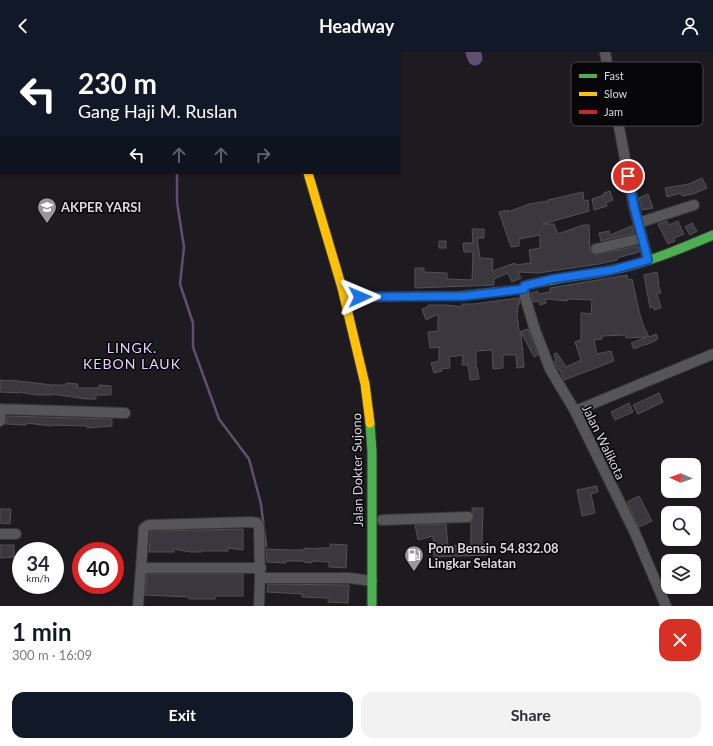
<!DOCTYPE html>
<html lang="en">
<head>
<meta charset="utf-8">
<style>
	body { margin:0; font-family:Lato,sans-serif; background:#f2f2f3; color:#2b2b33; height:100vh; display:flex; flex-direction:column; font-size:15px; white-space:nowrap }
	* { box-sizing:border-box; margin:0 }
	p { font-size:13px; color:#7c7c81 }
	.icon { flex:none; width:22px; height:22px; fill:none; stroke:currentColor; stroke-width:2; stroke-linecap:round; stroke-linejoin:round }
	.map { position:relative; height:554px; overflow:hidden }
	.details { display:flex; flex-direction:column; background:#fff; flex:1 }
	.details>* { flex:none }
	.banner { position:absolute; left:0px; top:0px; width:400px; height:122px; box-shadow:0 1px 3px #0004; background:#111827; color:#fff; overflow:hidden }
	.needle { width:26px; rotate:272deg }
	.controls { position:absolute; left:661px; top:406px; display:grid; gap:8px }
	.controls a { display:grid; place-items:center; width:40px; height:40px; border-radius:8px; background:#fff; box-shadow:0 1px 3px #0004; font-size:20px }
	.speed { position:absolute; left:12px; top:490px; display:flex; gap:8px; font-size:20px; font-weight:700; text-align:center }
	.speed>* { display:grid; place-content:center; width:52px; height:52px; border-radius:50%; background:#fff; box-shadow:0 1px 3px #0004; line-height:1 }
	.speed small { font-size:10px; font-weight:400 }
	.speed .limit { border:6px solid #d22; background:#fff; color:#111 }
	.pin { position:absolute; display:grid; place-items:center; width:34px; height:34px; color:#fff; margin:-17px; border:2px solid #fff; border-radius:50%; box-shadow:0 1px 4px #0007 }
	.me { position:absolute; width:44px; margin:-22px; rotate:89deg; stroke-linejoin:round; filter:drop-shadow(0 0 3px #0008) }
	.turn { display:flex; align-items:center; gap:14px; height:84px; padding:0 12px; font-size:18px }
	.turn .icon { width:52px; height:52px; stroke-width:2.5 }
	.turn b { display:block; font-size:28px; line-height:34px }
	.lanes { display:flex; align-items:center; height:38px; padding:0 12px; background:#0003; justify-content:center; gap:20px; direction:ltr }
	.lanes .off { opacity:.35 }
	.round { display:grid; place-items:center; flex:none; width:42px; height:42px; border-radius:12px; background:#f2f2f3 }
	.overview { display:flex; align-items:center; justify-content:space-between; height:68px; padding:0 12px }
	h1 { font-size:24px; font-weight:700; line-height:30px; color:#111827 }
	.action { display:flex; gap:8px; margin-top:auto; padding:8px 12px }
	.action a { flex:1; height:46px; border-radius:12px; background:#111827; color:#fff; font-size:16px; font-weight:700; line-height:46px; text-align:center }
	.action a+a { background:#f2f2f3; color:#2b2b33 }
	header { display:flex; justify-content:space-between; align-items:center; height:52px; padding:0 12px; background:#111827; color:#fff; font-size:18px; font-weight:700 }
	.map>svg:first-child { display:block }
</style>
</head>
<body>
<header><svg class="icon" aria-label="back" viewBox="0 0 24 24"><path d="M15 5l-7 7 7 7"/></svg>Headway<svg class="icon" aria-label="person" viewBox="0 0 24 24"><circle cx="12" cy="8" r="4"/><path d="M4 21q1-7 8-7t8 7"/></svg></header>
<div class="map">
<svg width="713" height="554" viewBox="0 0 713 554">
	<rect width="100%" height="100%" fill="#1d1b1f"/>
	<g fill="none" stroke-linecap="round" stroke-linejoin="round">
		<path stroke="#5f4f73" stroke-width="2.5" d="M 177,121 L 177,150 L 184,195 L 180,232 L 193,271 L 193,295 L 219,367 L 249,407 L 261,452 L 266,494"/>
		<path stroke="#5f4f73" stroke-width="15" d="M 473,0 L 475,6"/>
	</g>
	<path fill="#3a373f" stroke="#535155" d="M 702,126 L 707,136 L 693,142 L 682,144 L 681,141 L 667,145 L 665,136 L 689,132 Z
		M 610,139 L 613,148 L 606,151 L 607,154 L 594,158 L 592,147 L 604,143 L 604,141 Z
		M 583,140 L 584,149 L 588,148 L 589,159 L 543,172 L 554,172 L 558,182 L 583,173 L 589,173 L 590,200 L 595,203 L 638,194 L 639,200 L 617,206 L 617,208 L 599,212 L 538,221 L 518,220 L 521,226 L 512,230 L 508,221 L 494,227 L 494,233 L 415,236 L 415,216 L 424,216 L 424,220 L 447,221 L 447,227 L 472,228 L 473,200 L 464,200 L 463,191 L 473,191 L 472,177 L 484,177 L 484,186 L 477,186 L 480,206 L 493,207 L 492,219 L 515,211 L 516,213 L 531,211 L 529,198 L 540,196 L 540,183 L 519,187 L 519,194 L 511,195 L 499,160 L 508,158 L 508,160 L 529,152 L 548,149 L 548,148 Z
		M 648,142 L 653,156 L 642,158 L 639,146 Z
		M 667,169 L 669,173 L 678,169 L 684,182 L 674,186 L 675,189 L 668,192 L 658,172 Z
		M 692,171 L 697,179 L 690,183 L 685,175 Z
		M 632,174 L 634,181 L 601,189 L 599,181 L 609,179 L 610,183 Z
		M 439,189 L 446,189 L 446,196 L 439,196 Z
		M 657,220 L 659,232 L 658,232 L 661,241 L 657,242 L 661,256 L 654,258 L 654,255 L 650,256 L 644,223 Z
		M 627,223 L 628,228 L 632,227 L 639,259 L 643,273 L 649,285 L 656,282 L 658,287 L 646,293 L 646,292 L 634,297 L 631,291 L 647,285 L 626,286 L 625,283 L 602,284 L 602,287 L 594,288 L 597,302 L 611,299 L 614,309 L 564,328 L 560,318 L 559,319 L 556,314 L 554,310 L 556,309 L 554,302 L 557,301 L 566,315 L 581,308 L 575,290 L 581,288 L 581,261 L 591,262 L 592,248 L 568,247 L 567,249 L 547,247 L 545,247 L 546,251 L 540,253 L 539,249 L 533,250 L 531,241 L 538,239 L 538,242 L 550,240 L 550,236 Z
		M 519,246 L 520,252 L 518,253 L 517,269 L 518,269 L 519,280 L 528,277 L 538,303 L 534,305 L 521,280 L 524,315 L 517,316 L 516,303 L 503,303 L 503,316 L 493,317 L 492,298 L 476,299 L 476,315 L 477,315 L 479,327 L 470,328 L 468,313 L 462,313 L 463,303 L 449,305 L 450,316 L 441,317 L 442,319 L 434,321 L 431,311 L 439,309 L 439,295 L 430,296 L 428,280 L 438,279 L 438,262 L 426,268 L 422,257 L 428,255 L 428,253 L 447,253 L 462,255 L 462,252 L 473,252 Z
		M 0,328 L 10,329 L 10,328 L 52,333 L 66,333 L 66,331 L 78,332 L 77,336 L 99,336 L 99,333 L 111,334 L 111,343 L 96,343 L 96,347 L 86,347 L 52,342 L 52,343 L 36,343 L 19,340 L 19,341 L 0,340 Z
		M 659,341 L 663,350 L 638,362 L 633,353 Z
		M 629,351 L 633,360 L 615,368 L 611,360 Z
		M 7,364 L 112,367 L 112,374 L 87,376 L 87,374 L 51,373 L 51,374 L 27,371 L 26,373 L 6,372 Z
		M 597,434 L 598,440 L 591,442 L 595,461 L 582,464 L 577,438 Z
		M 639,444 L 652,469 L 639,475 L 627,450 Z
		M 472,456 L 483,456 L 482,493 L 487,492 L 488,503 L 434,505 L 433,484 L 418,488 L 415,473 L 446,472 L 448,494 L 471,493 L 471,470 L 474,465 L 472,460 Z
		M 0,457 L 11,457 L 10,472 L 0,471 Z
		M 243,477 L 243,498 L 228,496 L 228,499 L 202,499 L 202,500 L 191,500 L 174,497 L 174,500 L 149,500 L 151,479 Z
		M 330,492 L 347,493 L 346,516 L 329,515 L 329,510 L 312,509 L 312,511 L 304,510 L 304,509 L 286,509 L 286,511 L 267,510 L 266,497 L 292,498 L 304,498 L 304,496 L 318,497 L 318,496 L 330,496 Z
		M 0,493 L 14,493 L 14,505 L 0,506 Z
		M 147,522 L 243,522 L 243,544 L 215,544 L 215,547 L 189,547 L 189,545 L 145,543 Z
		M 268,532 L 349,533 L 348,551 L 328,550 L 328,546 L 302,545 L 302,542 L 267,540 Z"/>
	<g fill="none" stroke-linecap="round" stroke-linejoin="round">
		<g stroke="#383639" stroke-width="12">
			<path id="street" d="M 605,0 L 634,155 L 648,208
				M 638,171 L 694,153
				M 596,197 L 642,186
				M 524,237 L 525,245 L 535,278 L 550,317 L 575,359 L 635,481 L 666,554
				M 0,357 L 125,361
				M 575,359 L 713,302
				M 0,369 L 1,357
				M 382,468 L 468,465
				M 0,482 L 16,482
				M 141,516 L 144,476 L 149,473 L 251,470 L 257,471 L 259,475 L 260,526 L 349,526 L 372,529
				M 138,554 L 141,516 L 261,516
				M 259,554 L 260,526"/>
		</g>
		<g stroke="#383639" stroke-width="11">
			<path id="fast" d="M 279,0 L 279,1
				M 352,245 L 460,244 L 524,237 L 524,234 C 553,226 582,224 612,218 C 647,211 680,197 713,183
				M 370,371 L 372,400 L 372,554"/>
		</g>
		<g stroke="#383639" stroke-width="11">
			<path id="slow" d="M 308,121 L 342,236 L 365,332 L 370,371"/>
		</g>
		<g stroke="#383639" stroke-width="11">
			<path id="jam" d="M 292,0 L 293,1"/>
		</g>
		<use href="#street" stroke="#565557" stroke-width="10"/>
		<use href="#fast" stroke="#4caf50" stroke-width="9"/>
		<use href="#slow" stroke="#ffc107" stroke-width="9"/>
		<use href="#jam" stroke="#c62828" stroke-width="9"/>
	</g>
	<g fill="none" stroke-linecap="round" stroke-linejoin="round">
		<g stroke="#114b97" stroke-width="10">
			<path id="route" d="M 360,245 L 465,244 L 524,237 L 524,234 L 552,227 L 612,218 L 648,208 L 634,155 L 628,124"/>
		</g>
		<use href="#route" stroke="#1a73e8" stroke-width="7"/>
	</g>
	<defs>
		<g id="university-pin" transform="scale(1)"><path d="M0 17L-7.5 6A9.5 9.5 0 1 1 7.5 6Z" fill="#98969c" stroke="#060508"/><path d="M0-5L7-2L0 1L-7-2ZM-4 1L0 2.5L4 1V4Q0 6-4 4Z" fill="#fff"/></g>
		<g id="fuel-pin" transform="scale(1)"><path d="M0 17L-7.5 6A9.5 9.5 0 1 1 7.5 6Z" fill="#98969c" stroke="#060508"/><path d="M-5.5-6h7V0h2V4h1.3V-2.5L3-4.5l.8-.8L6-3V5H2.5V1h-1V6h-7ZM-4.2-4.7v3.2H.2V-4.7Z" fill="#fff"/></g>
	</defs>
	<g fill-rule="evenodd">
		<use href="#university-pin" x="47" y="155"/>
		<use href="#fuel-pin" x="414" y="503"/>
	</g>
	<g text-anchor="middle" stroke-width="3" stroke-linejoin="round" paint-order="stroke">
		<g font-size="13" font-weight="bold" fill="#dbd9df" stroke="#060508" text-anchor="start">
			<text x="61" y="160">AKPER YARSI</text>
			<text x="428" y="501">Pom Bensin 54.832.08<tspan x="428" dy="15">Lingkar Selatan</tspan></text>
		</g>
		<g font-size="13" fill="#dbd9df" stroke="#060508">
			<text transform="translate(604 390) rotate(64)" y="5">Jalan Walikota</text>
			<text transform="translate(357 418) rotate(-91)" y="5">Jalan Dokter Sujono</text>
		</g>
		<g font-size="14" letter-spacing="1" fill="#e5d2fc" stroke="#060508">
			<text x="132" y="301">LINGK.<tspan x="132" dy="16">KEBON LAUK</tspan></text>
		</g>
	</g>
	<rect x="571" y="10" width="132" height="64" rx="6" fill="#060508" stroke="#464548" stroke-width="1"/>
	<rect x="579" y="22" width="18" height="4" fill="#4caf50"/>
	<rect x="579" y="40" width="18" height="4" fill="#ffc107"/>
	<rect x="579" y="58" width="18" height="4" fill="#c62828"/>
	<g font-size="11" fill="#dbd9df">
		<text x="604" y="28">Fast</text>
		<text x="604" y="46">Slow</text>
		<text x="604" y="64">Jam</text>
	</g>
</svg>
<div class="controls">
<a><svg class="needle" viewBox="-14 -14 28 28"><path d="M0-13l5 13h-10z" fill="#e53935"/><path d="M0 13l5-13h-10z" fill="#7c7c81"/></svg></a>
<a><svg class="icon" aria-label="search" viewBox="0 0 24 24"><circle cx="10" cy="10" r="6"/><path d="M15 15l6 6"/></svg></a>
<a><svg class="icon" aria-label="layers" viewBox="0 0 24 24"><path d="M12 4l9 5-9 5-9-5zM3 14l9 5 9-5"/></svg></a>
</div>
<div class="speed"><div>34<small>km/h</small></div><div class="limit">40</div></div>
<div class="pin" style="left:628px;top:124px;background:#d93025"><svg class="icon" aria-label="arrive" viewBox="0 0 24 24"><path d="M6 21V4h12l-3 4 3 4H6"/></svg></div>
<svg class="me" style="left:360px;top:245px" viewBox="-20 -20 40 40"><path d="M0-17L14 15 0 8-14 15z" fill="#1a73e8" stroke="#fff" stroke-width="4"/></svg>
<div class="banner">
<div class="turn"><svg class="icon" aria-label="left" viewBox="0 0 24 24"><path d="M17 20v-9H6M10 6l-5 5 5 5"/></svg><div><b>230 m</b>Gang Haji M. Ruslan</div></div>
<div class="lanes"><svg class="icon" aria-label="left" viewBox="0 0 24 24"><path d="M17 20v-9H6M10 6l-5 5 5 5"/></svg><svg class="icon off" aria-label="ahead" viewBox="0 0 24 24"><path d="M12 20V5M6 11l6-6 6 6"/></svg><svg class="icon off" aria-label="ahead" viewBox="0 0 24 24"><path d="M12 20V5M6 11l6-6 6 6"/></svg><svg class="icon off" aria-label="right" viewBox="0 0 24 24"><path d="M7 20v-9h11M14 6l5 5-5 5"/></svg></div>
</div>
</div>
<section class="details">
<div class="overview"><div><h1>1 min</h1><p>300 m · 16:09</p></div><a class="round" style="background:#d93025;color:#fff"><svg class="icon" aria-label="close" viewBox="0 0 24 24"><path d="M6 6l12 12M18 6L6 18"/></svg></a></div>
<div class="action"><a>Exit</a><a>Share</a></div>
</section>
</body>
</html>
